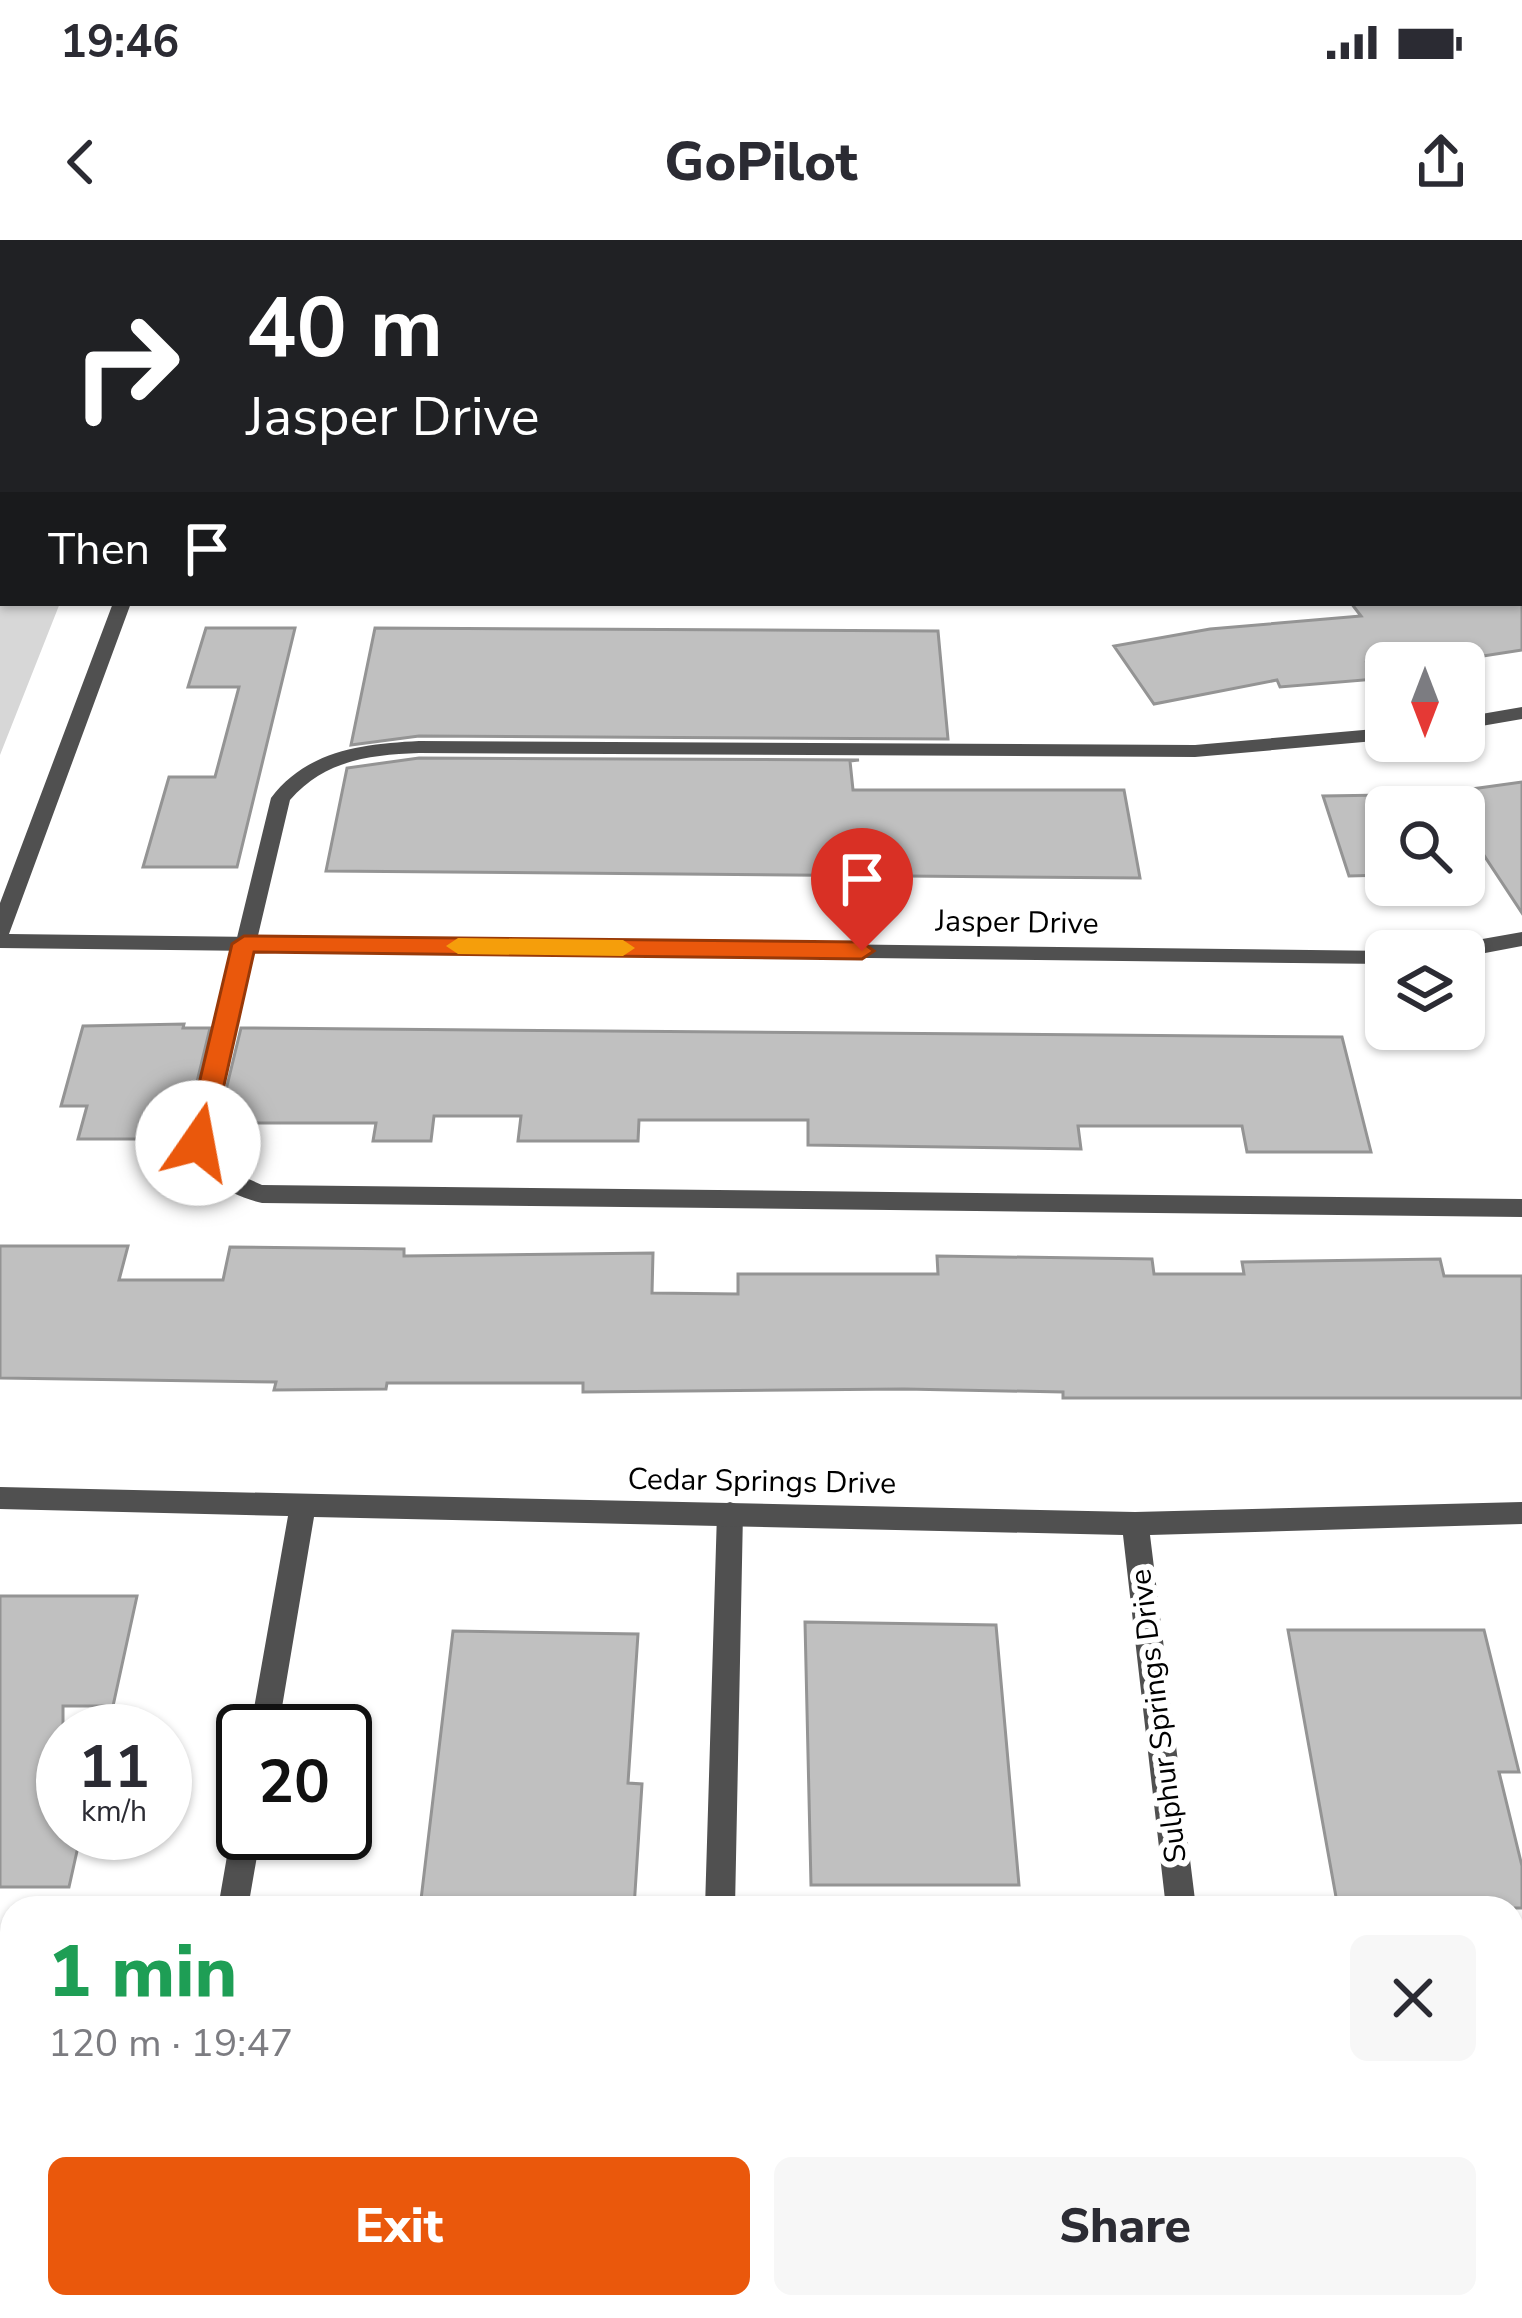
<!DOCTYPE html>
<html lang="en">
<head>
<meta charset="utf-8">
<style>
	body { margin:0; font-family:"Nunito Sans",sans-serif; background:#f7f7f7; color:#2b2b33; height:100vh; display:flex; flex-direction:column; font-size:45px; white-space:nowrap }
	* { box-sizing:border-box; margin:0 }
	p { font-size:39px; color:#7c7c81 }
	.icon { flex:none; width:66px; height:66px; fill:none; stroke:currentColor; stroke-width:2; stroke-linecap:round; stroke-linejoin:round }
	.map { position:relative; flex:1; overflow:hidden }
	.side { position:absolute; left:0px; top:1656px; width:1524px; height:423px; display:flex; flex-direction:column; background:#fff; border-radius:36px 36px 0 0; box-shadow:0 3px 9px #0004 }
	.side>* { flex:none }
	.banner { position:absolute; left:0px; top:0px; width:1524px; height:366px; box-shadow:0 3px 9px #0004; background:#202124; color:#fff; overflow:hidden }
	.needle { width:78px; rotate:180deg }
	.tools { position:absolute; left:1365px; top:402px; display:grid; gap:24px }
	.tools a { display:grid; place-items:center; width:120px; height:120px; border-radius:18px; background:#fff; box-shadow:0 3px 9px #0004; font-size:60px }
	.speed { position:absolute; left:36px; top:1464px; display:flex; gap:24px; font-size:60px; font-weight:700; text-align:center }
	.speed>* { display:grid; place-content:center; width:156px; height:156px; border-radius:50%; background:#fff; box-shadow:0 3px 9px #0004; line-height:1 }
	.speed small { font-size:30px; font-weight:400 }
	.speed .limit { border:6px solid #111; border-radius:18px; background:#fff; color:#111 }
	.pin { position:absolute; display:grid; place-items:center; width:102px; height:102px; color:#fff; margin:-123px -51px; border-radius:50% 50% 50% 0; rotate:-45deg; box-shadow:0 0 12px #0007 }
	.pin .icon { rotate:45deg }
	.me { position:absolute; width:132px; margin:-66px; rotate:12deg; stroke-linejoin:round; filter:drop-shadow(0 0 9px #0008) }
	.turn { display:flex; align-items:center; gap:42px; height:252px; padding:0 48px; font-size:54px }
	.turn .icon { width:156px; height:156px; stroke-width:2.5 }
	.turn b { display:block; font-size:84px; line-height:102px }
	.then { display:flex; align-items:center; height:114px; padding:0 48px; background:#0003; gap:24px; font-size:45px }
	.round { display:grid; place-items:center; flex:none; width:126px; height:126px; border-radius:18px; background:#f7f7f7 }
	.headline { display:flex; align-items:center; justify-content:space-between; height:204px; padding:0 48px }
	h1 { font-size:72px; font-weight:800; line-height:90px; color:#1e9e55 }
	.cta { display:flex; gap:24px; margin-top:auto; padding:24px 48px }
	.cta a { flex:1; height:138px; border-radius:18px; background:#ea580c; color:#fff; font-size:48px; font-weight:800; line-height:138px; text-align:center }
	.cta a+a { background:#f7f7f7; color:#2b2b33 }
	.status { display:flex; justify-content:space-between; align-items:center; height:84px; padding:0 60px; background:#fff; direction:ltr }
	.status svg { height:33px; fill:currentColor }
	header { display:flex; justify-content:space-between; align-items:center; height:156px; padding:0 48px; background:#fff; font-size:54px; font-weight:800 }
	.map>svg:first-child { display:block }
</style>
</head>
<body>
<div class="status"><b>19:46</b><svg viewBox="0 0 49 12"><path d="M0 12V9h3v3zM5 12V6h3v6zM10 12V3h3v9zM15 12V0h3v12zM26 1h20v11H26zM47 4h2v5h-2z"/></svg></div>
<header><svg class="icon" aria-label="back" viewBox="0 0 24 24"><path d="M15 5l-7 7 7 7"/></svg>GoPilot<svg class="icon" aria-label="share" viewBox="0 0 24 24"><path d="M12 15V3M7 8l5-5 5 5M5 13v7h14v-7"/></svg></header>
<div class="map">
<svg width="1522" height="2078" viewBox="0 0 1522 2078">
	<rect width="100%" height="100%" fill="#fff"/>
	<path fill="#d7d7d7" d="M 0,0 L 159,0 L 3,3 L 3,363 L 60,363 L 0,515 Z
		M 247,0 L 1107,0 L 1107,3 L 246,3 Z"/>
	<path fill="#c0c0c0" stroke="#949494" stroke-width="3" d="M 1351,363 L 1522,363 L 1522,410 L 1438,423 L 1367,423 L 1376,439 L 1280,447 L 1277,440 L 1154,464 L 1114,406 L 1210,389 L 1361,376 Z
		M 206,388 L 295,388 L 237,627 L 143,627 L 169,537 L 215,537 L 239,447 L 188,447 Z
		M 375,388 L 938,391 L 948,499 L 419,496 L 351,505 Z
		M 419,518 L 859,520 L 850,521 L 853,550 L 1124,550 L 1140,638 L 326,631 L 347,528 Z
		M 1522,542 L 1522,673 L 1464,585 L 1464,567 L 1452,567 L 1443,553 Z
		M 1386,555 L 1386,635 L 1349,636 L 1323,556 Z
		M 184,784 L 183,788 L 210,788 L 187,883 L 162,883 L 158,899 L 78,899 L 87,866 L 61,866 L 83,786 Z
		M 241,788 L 1342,797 L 1371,912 L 1247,912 L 1242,886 L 1078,886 L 1081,909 L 808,905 L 808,880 L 639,880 L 638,901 L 518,901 L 521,876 L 434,876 L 431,901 L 373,901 L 376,883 L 218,883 Z
		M 0,1006 L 128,1006 L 119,1040 L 223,1040 L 230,1007 L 404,1009 L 404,1016 L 653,1013 L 652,1053 L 738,1054 L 738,1034 L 938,1034 L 937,1016 L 1152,1019 L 1154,1034 L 1244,1034 L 1242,1022 L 1440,1019 L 1444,1036 L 1522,1036 L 1522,1158 L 1063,1158 L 1063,1152 L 904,1149 L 583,1152 L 583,1143 L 387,1143 L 386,1149 L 274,1150 L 276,1142 L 0,1138 Z
		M 0,1356 L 137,1356 L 113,1466 L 63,1466 L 63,1593 L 81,1593 L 69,1647 L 0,1647 Z
		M 805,1382 L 996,1385 L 1019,1645 L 811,1645 Z
		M 1288,1390 L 1484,1390 L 1519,1532 L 1499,1532 L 1522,1626 L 1522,1668 L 1338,1668 Z
		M 453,1391 L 638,1394 L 628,1543 L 642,1544 L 634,1668 L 420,1668 Z"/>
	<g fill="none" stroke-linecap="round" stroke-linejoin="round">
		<path stroke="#727272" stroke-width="4.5" stroke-dasharray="1.5 4.5" stroke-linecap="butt" d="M 832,3 L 837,0"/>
		<path fill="#505050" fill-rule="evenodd" d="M 1521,131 L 1522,131 L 1522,141 L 1521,141 Z
			M 1521,225 L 1522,225 L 1522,236 L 1521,236 Z
			M 3,335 L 3,345 L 0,346 L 0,336 Z
			M 1522,467 L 1522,479 L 1464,489 L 1464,477 Z
			M 1386,488 L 1386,500 L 1195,517 L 419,513 C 369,515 325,520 290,560 L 209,903 L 231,931 L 262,945 L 1522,959 L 1522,977 L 262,963 C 224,954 205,937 187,903 L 271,558 C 307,510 363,504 419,501 L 1195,505 Z
			M 730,1262 L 739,1265 L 743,1273 L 735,1668 L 705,1668 L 717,1273 L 721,1265 Z
			M 692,2067 L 726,2067 L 726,2078 L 692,2078 Z"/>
		<path fill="#505050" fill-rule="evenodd" d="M 1521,4 L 1522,4 L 1522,12 L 1521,12 Z
			M 1522,279 L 1522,290 L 1521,290 L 1521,279 Z
			M 113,363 L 131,363 L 9,694 L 1391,711 L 1386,711 L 1386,724 L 0,708 L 0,663 Z
			M 1522,692 L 1522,706 L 1464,717 L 1464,711 L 1444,711 L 1454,704 Z
			M 0,1247 L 1135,1272 L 1522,1262 L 1522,1284 L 1150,1295 L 1196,1668 L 1166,1668 L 1123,1295 L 314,1277 L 278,1491 L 250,1491 L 288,1276 L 0,1269 Z
			M 243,1580 L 243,1593 L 261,1593 L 248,1668 L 218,1668 L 231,1593 L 236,1583 Z
			M 148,2067 L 182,2067 L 180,2078 L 146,2078 Z
			M 1212,2067 L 1246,2067 L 1248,2078 L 1214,2078 Z"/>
	</g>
	<path fill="#ea580c" stroke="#983908" stroke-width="3" d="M 244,696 L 862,702 L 874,711 L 862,719 L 254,712 L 211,903 L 198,913 L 185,903 L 232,704 Z"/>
	<path fill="#f59e0b" d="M 458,698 L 623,700 L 635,708 L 623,716 L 458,714 L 446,706 Z"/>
	<g text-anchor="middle" stroke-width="12" stroke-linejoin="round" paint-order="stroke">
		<g font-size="30" fill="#000" stroke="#fff">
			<text transform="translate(1017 682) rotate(1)" y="10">Jasper Drive</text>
			<text transform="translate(762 1241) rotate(1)" y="10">Cedar Springs Drive</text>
			<text transform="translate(1158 1476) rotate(-97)" y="10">Sulphur Springs Drive</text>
		</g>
	</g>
</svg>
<div class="tools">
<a><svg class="needle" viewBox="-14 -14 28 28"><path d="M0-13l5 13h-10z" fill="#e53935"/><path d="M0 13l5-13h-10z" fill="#7c7c81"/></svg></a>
<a><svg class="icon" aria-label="search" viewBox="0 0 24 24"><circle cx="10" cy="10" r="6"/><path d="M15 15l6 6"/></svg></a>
<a><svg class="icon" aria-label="layers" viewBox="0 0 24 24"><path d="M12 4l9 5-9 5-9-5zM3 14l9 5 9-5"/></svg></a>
</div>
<div class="speed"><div>11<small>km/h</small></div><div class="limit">20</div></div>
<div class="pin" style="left:862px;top:711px;background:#d93025"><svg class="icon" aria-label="arrive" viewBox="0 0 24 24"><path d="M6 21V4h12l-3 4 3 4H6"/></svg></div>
<svg class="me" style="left:198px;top:903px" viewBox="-20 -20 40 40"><circle r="19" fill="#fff"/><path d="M0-13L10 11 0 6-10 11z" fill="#ea580c"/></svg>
<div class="banner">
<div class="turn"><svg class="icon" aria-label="right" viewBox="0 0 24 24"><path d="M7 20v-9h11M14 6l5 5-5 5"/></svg><div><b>40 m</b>Jasper Drive</div></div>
<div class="then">Then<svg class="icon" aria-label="arrive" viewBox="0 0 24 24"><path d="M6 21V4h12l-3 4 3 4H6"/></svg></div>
</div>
<section class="side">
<div class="headline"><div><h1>1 min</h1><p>120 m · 19:47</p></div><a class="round"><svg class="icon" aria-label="close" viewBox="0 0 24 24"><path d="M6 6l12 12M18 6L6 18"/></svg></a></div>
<div class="cta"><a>Exit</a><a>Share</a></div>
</section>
</div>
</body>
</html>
